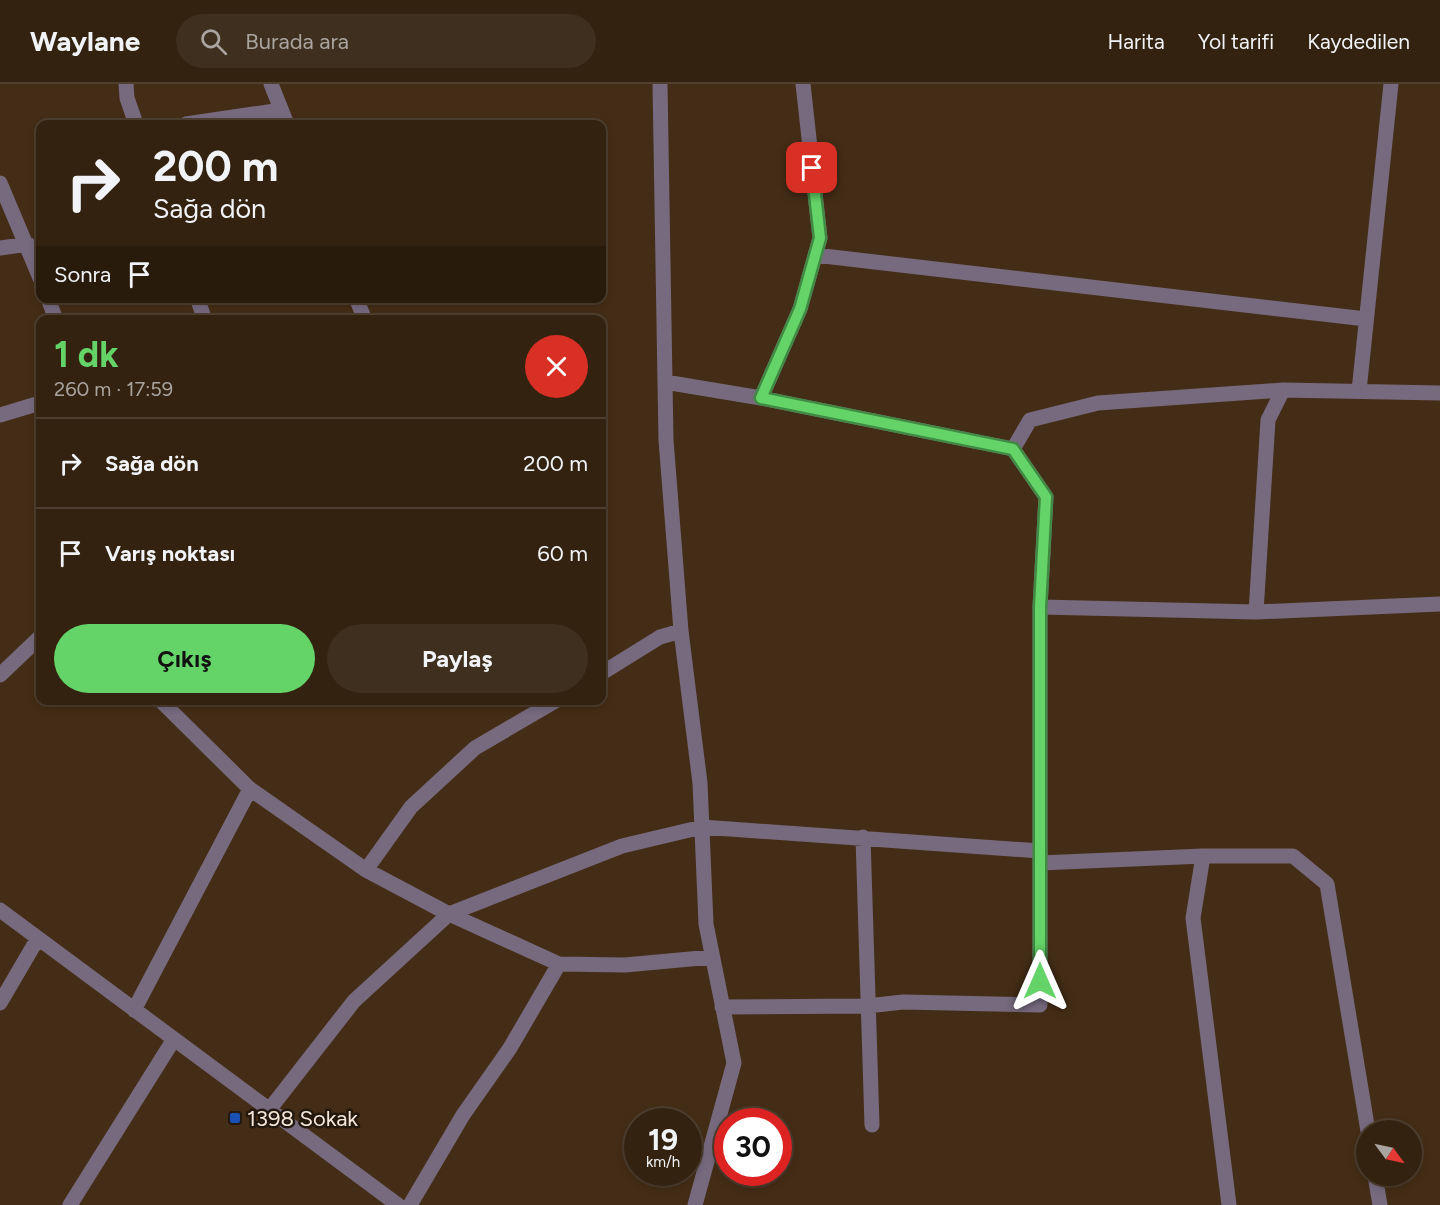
<!DOCTYPE html>
<html lang="tr">
<head>
<meta charset="utf-8">
<style>
	body { margin:0; font-family:Figtree,sans-serif; background:#3e2f1e; color:#f1f3f6; height:100vh; display:flex; flex-direction:column; font-size:22px; white-space:nowrap }
	* { box-sizing:border-box; margin:0 }
	p { font-size:20px; color:#a9a49f }
	.icon { flex:none; width:33px; height:33px; fill:none; stroke:currentColor; stroke-width:2; stroke-linecap:round; stroke-linejoin:round }
	.map { position:relative; flex:1; overflow:hidden }
	.details { position:absolute; left:36px; top:231px; width:570px; height:390px; display:flex; flex-direction:column; background:#332210; border-radius:12px; box-shadow:0 3px 9px #0003,0 0 0 2px #4e3f30 }
	.details>* { flex:none }
	.hud { position:absolute; left:36px; top:36px; width:570px; height:183px; border-radius:12px; box-shadow:0 3px 9px #0003,0 0 0 2px #4e3f30; background:#332210; color:#f1f3f6; overflow:hidden }
	.needle { width:39px; rotate:123deg }
	.controls { position:absolute; left:1356px; top:1036px; display:grid; gap:12px }
	.controls a { display:grid; place-items:center; width:66px; height:66px; border-radius:50%; background:#332210; box-shadow:0 3px 9px #0003,0 0 0 2px #4e3f30; font-size:30px }
	.speed { position:absolute; left:624px; top:1024px; display:flex; gap:12px; font-size:30px; font-weight:700; text-align:center }
	.speed>* { display:grid; place-content:center; width:78px; height:78px; border-radius:50%; background:#332210; box-shadow:0 3px 9px #0003,0 0 0 2px #4e3f30; line-height:1 }
	.speed small { font-size:15px; font-weight:400 }
	.speed .limit { border:9px solid #d22; background:#fff; color:#111 }
	.pin { position:absolute; display:grid; place-items:center; width:51px; height:51px; color:#fff; margin:-26px; border-radius:12px; box-shadow:0 3px 9px #0006 }
	.me { position:absolute; width:66px; margin:-33px; rotate:0deg; stroke-linejoin:round; filter:drop-shadow(0 0 4px #0008) }
	.turn { display:flex; align-items:center; gap:21px; height:126px; padding:0 18px; font-size:27px }
	.turn .icon { width:78px; height:78px; stroke-width:2.5 }
	.turn b { display:block; font-size:42px; line-height:51px }
	.then { display:flex; align-items:center; height:57px; padding:0 18px; background:#0003; gap:12px; font-size:22px }
	.round { display:grid; place-items:center; flex:none; width:63px; height:63px; border-radius:32px; background:#3e2f1e }
	.overview { display:flex; align-items:center; justify-content:space-between; height:102px; padding:0 18px }
	h1 { font-size:36px; font-weight:700; line-height:45px; color:#64d468 }
	.cta { display:flex; gap:12px; margin-top:auto; padding:12px 18px }
	.cta a { flex:1; height:69px; border-radius:36px; background:#64d468; color:#111; font-size:24px; font-weight:700; line-height:69px; text-align:center }
	.cta a+a { background:#3e2f1e; color:#f1f3f6 }
	ul { padding:0; list-style:none }
	li { display:flex; align-items:center; gap:18px; height:90px; padding:0 18px; border-top:2px solid #4e3f30 }
	li div { flex:1 }
	li b { display:block; font-size:22px }
	li em { font-style:normal }
	header { display:flex; align-items:center; gap:36px; box-sizing:border-box; height:84px; padding:0 30px; background:#332210; border-bottom:2px solid #4e3f30 }
	header strong { font-size:28px }
	nav { display:flex; gap:33px; margin-inline-start:auto; font-size:21px }
	.search { width:420px; height:54px; background:#3e2f1e; display:flex; align-items:center; gap:15px; box-sizing:border-box; padding:0 21px; border-radius:33px; color:#a9a49f; font-size:22px }
	.map>svg:first-child { display:block }
</style>
</head>
<body>
<header>
<strong>Waylane</strong>
<div class="search"><svg class="icon" aria-label="search" viewBox="0 0 24 24"><circle cx="10" cy="10" r="6"/><path d="M15 15l6 6"/></svg>Burada ara</div>
<nav><a>Harita</a><a>Yol tarifi</a><a>Kaydedilen</a></nav>
</header>
<div class="map">
<svg width="1440" height="1121" viewBox="0 0 1440 1121">
	<rect width="100%" height="100%" fill="#442d16"/>
	<g fill="none" stroke-linecap="round" stroke-linejoin="round">
		<path stroke="#776a7f" stroke-width="15" d="M 126,0 L 127,14 L 136,40
			M 271,0 L 287,40
			M 660,0 L 665,298
			M 186,40 L 281,26
			M 0,99 L 40,194
			M 0,164 L 28,160
			M 815,171 L 1366,235
			M 48,214 L 56,236
			M 197,214 L 205,236
			M 356,214 L 365,236
			M 1359,307 L 1391,0
			M 761,314 L 800,225 L 820,154 L 803,0
			M 0,331 L 40,319
			M 1013,365 L 1030,336 L 1098,319 L 1283,306
			M 1040,523 L 1256,528 L 1440,520
			M 1256,528 L 1268,336 L 1283,306 L 1440,309
			M 602,589 L 660,553 L 681,547
			M 0,591 L 40,553
			M 160,616 L 250,705 L 366,786 L 449,830 L 559,880 L 625,881 L 712,873
			M 863,753 L 872,1041
			M 1040,779 L 1203,772
			M 366,786 L 411,723 L 475,664 L 557,616
			M 0,826 L 398,1121
			M 0,919 L 38,854
			M 134,926 L 250,705
			M 269,1026 L 354,917 L 449,830 L 622,762 L 702,743 L 1040,767
			M 1375,1092 L 1380,1121
			M 70,1121 L 174,955
			M 410,1121 L 463,1031 L 510,964 L 559,880
			M 695,1121 L 734,979 L 706,840 L 700,699 L 681,547 L 666,356 L 665,298 L 761,314 L 1013,365 L 1046,413 L 1040,523 L 1040,921 L 903,918 L 867,922 L 722,923
			M 1229,1121 L 1193,834 L 1203,772 L 1293,772 L 1327,800 L 1368,1047"/>
	</g>
	<g fill="none" stroke-linecap="round" stroke-linejoin="round">
		<g stroke="#418a44" stroke-width="15">
			<path id="route" d="M 812,84 L 820,154 L 800,225 L 761,314 L 1013,365 L 1046,413 L 1040,523 L 1040,897"/>
		</g>
		<use href="#route" stroke="#64d468" stroke-width="10"/>
	</g>
	<rect fill="#1a4fb4" stroke="#23180e" stroke-width="2" x="229" y="1028" width="12" height="12" rx="3"/>
	<g text-anchor="middle" stroke-width="5" stroke-linejoin="round" paint-order="stroke">
		<g font-size="22" fill="#f6e7da" stroke="#23180e" text-anchor="start">
			<text x="247" y="1042">1398 Sokak</text>
		</g>
	</g>
</svg>
<div class="controls">
<a><svg class="needle" viewBox="-14 -14 28 28"><path d="M0-13l5 13h-10z" fill="#e53935"/><path d="M0 13l5-13h-10z" fill="#a9a49f"/></svg></a>
</div>
<div class="speed"><div>19<small>km/h</small></div><div class="limit">30</div></div>
<div class="pin" style="left:812px;top:84px;background:#d93025"><svg class="icon" aria-label="arrive" viewBox="0 0 24 24"><path d="M6 21V4h12l-3 4 3 4H6"/></svg></div>
<svg class="me" style="left:1040px;top:897px" viewBox="-20 -20 40 40"><path d="M0-17L14 15 0 8-14 15z" fill="#64d468" stroke="#fff" stroke-width="4"/></svg>
<div class="hud">
<div class="turn"><svg class="icon" aria-label="right" viewBox="0 0 24 24"><path d="M7 20v-9h11M14 6l5 5-5 5"/></svg><div><b>200 m</b>Sağa dön</div></div>
<div class="then">Sonra<svg class="icon" aria-label="arrive" viewBox="0 0 24 24"><path d="M6 21V4h12l-3 4 3 4H6"/></svg></div>
</div>
<section class="details">
<div class="overview"><div><h1>1 dk</h1><p>260 m · 17:59</p></div><a class="round" style="background:#d93025;color:#fff"><svg class="icon" aria-label="close" viewBox="0 0 24 24"><path d="M6 6l12 12M18 6L6 18"/></svg></a></div>
<ul>
<li><svg class="icon" aria-label="right" viewBox="0 0 24 24"><path d="M7 20v-9h11M14 6l5 5-5 5"/></svg><div><b>Sağa dön</b></div><em>200 m</em></li>
<li><svg class="icon" aria-label="arrive" viewBox="0 0 24 24"><path d="M6 21V4h12l-3 4 3 4H6"/></svg><div><b>Varış noktası</b></div><em>60 m</em></li>
</ul>
<div class="cta"><a>Çıkış</a><a>Paylaş</a></div>
</section>
</div>
</body>
</html>
